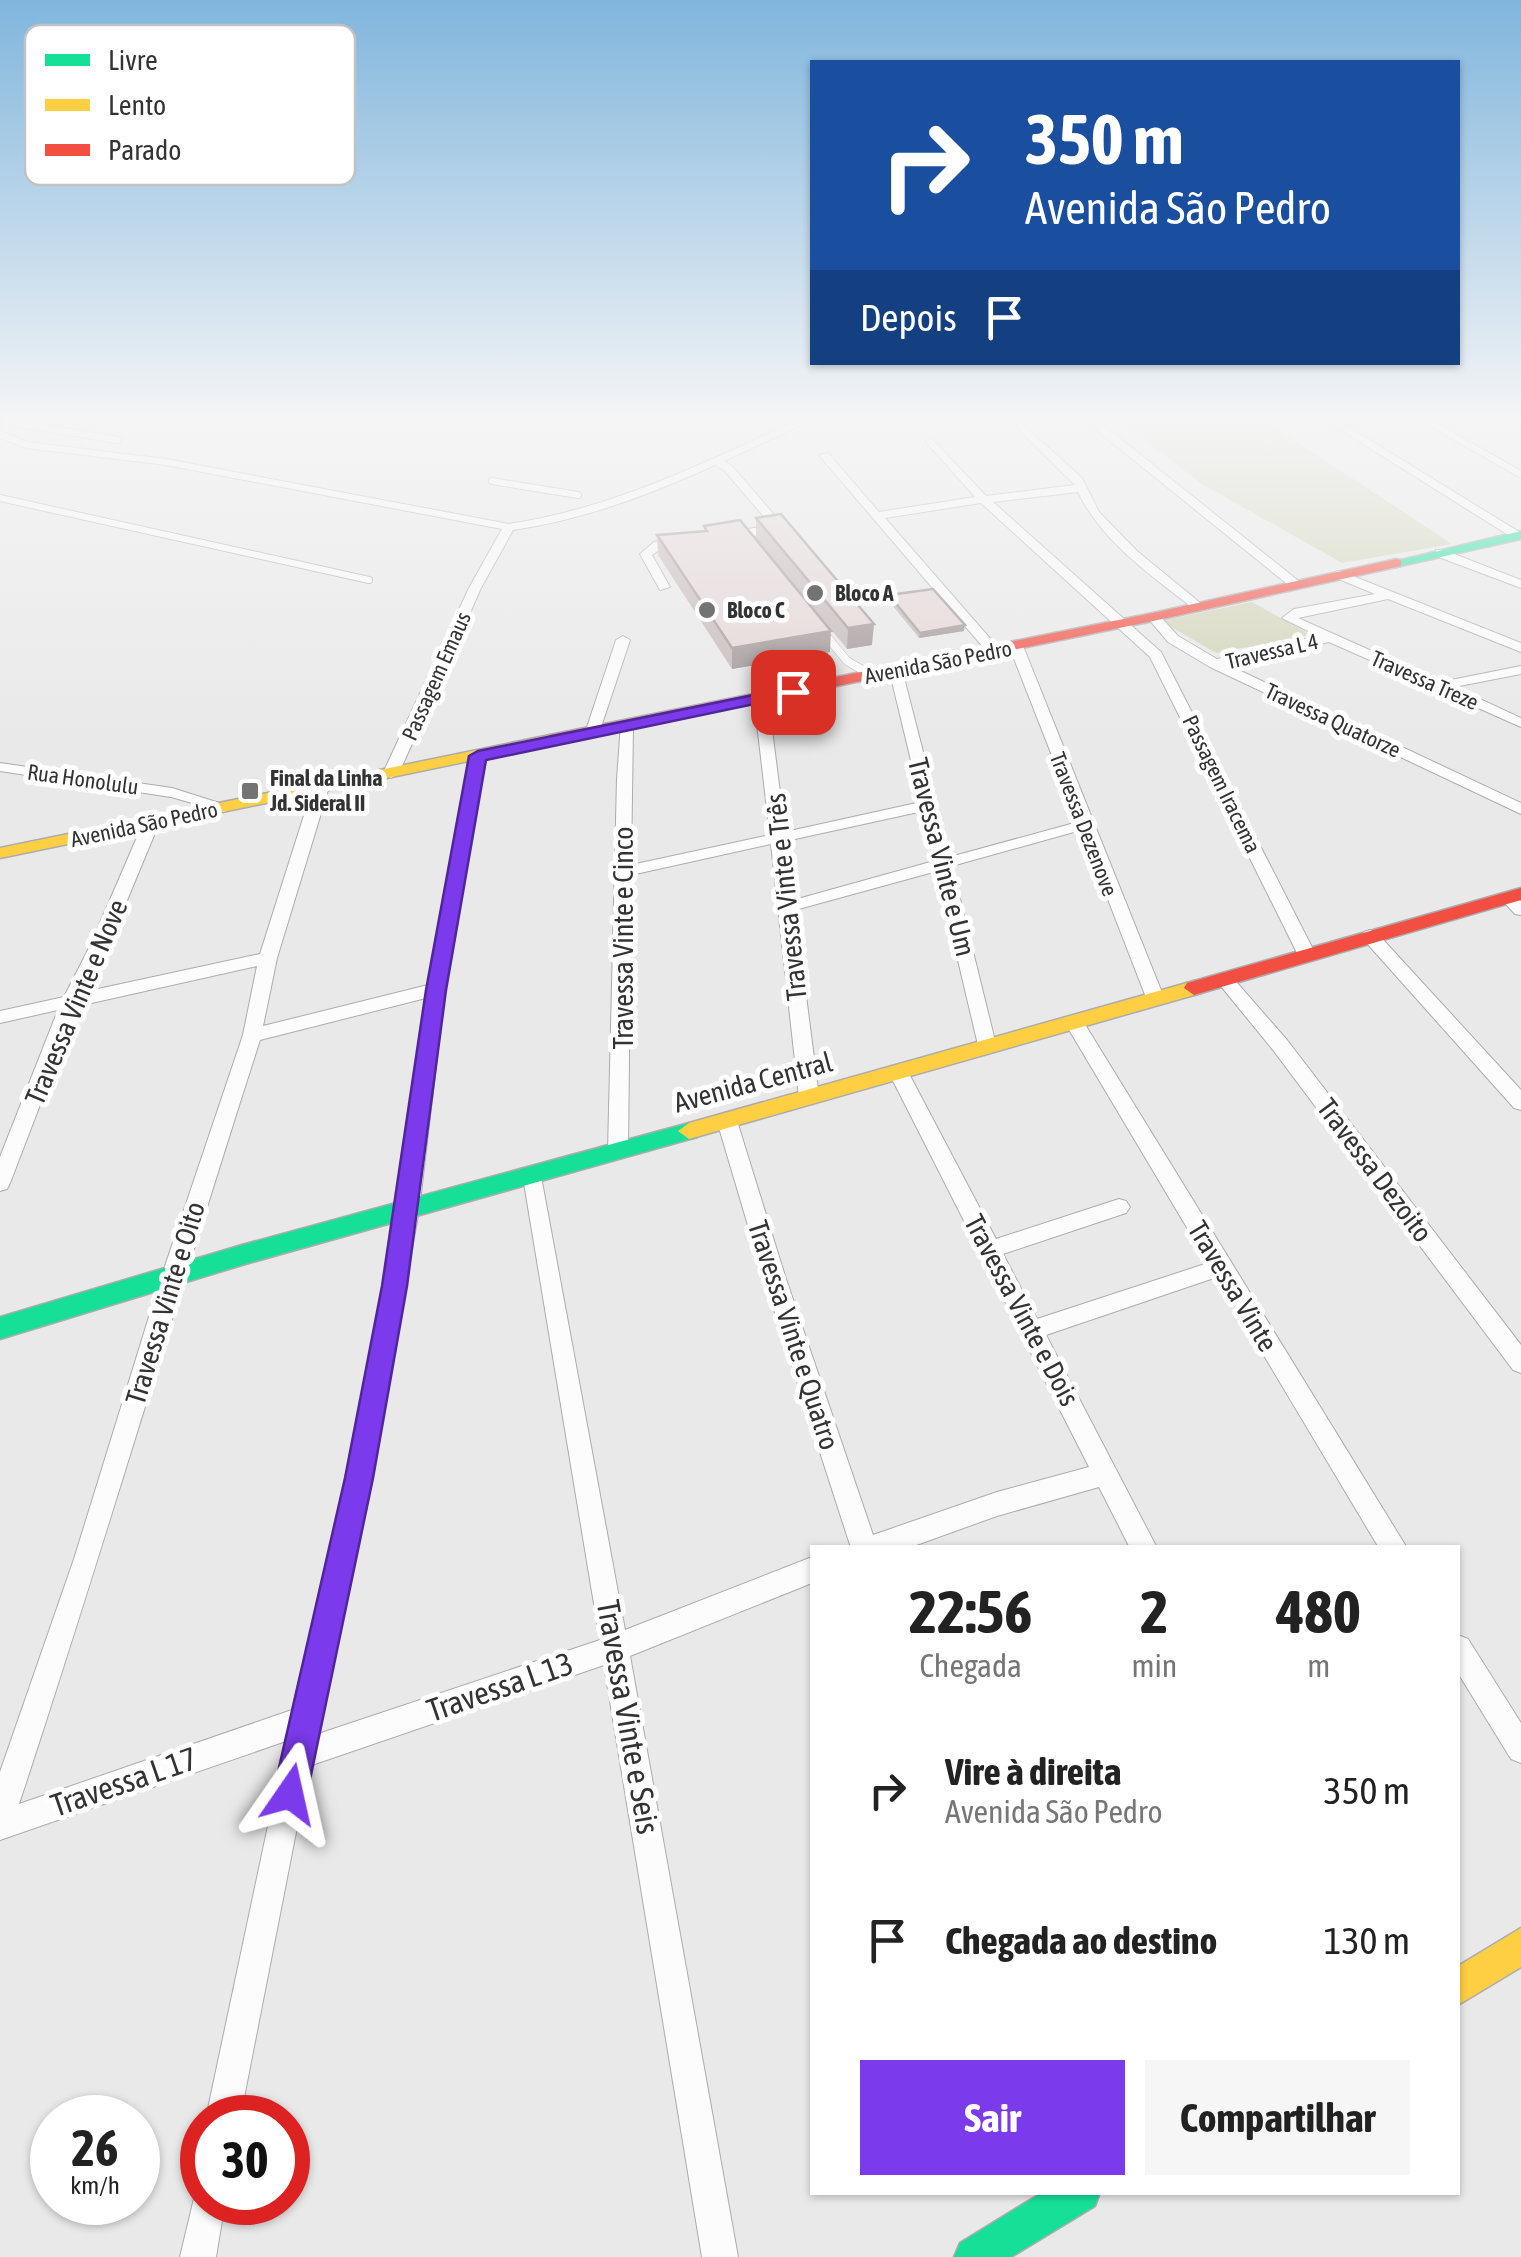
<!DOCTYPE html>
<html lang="pt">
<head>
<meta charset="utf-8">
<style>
	body { margin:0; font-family:"Asap Condensed",sans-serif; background:#f6f6f6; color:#222; height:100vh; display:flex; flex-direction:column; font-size:38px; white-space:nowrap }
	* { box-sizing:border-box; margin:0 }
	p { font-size:32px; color:#767676 }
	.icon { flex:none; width:55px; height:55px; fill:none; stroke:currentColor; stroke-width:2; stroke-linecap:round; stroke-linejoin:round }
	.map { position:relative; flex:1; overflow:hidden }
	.sheet { position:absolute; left:810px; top:1545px; width:650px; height:650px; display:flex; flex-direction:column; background:#fff; border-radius:0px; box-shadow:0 2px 8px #0004 }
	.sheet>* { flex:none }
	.guide { position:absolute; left:810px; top:60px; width:650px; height:305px; border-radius:0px; box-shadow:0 2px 8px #0004; background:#1a4fa0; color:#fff; overflow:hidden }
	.speed { position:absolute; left:30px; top:2095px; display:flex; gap:20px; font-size:50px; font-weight:700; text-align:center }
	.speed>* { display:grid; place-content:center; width:130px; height:130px; border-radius:50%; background:#fff; box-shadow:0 2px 8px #0004; line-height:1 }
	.speed small { font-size:25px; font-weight:400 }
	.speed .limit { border:15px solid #d22; background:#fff; color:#111 }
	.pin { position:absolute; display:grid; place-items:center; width:85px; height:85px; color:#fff; margin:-42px; border-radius:20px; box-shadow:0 5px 15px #0006 }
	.me { position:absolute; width:110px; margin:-55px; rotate:11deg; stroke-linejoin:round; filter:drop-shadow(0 0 8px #0008) }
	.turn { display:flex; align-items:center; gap:35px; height:210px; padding:0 50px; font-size:45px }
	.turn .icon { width:130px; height:130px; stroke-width:2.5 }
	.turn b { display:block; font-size:70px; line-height:85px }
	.then { display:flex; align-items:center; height:95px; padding:0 50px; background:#0003; gap:20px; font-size:38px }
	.eta { display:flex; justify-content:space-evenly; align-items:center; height:170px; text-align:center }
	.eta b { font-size:60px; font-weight:700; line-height:70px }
	.primary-button { display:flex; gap:20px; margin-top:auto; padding:20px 50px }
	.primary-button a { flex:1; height:115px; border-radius:0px; background:#7c3aed; color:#fff; font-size:40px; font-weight:700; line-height:115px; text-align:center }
	.primary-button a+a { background:#f6f6f6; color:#222 }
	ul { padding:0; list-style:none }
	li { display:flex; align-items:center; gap:30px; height:150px; padding:0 50px }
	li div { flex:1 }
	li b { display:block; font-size:38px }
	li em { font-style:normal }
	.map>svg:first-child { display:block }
</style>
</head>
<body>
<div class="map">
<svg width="1521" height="2257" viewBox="0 0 1521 2257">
	<rect width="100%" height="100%" fill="#e9e9ea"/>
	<path fill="#d2d4b7" d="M 1148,420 L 1263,420 L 1452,544 L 1342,563 L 1202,484 L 1125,425 Z
		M 1252,602 L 1311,635 L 1216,653 L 1161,621 Z"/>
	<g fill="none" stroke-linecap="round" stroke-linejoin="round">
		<g stroke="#acacad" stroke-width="8">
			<path id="lane-far1" d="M 2,421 L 118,440
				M 492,481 L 578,495
				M 0,498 L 369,580"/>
		</g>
		<g stroke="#acacad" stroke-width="9">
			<path id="lane" d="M 823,632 L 847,661 L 871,675"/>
		</g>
		<g stroke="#acacad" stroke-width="2">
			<path id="street" d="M 799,420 L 812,420 L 724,461 L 732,466 L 782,524 L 782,528 L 770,535 L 720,538 L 720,534 L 771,525 L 724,470 L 715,465 C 649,495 586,519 513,530 L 481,588 L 399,773 L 391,778 L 383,773 L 469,588 L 502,529 L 166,465 L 26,448 L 0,438 L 0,431 L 28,442 L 166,459 L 509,524 C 615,508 702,463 799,420 Z
				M 1325,420 L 1337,420 L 1521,533 L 1521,539 L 1513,538 Z
				M 1419,420 L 1431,420 L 1521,471 L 1521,478 Z
				M 1512,420 L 1521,420 L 1521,425 Z
				M 1020,422 L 1082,478 L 1099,512 L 1137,551 L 1204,606 L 1194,609 C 1151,575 1102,542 1078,492 L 993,502 L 1161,652 L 1316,955 L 1313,959 L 1301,959 L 1298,955 L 1150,657 L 981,503 L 885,518 L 1001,651 L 989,654 L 819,455 L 828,453 L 879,512 L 975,497 L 927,443 L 926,441 L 931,438 L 986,496 L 1075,485 L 1016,427 Z
				M 1094,424 L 1102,424 L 1300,582 L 1300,588 L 1292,588 L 1094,428 Z
				M 685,536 L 691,540 L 689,543 L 662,548 L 652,555 L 670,587 L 660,590 L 640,554 L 654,542 Z
				M 1436,550 L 1444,550 L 1521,580 L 1521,588 L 1436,556 Z
				M 1340,571 L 1521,643 L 1521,652 L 1388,599 L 1298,618 L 1441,682 L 1521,666 L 1521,674 L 1454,687 L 1521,718 L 1521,727 L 1329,642 L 1228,665 L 1521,803 L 1521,814 L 1210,667 L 1168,642 L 1147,617 L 1158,614 L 1178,636 L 1217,659 L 1318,636 L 1282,618 L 1294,609 L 1375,594 L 1336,578 L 1336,572 Z
				M 623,636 L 630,640 L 599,733 L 587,736 L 585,733 L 616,640 Z
				M 1011,643 L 1023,646 L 1165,1000 L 1162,1004 L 1150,1004 L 1147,1000 L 1081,830 L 952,866 L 996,1045 L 987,1052 L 978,1045 L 937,871 L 795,910 L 819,1097 L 809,1104 L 799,1097 L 771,844 L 631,875 L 628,1150 L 625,1155 L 611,1155 L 608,1150 L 617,779 L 621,723 L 633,726 L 631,865 L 770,835 L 754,698 L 761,694 L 768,698 L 785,832 L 921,802 L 889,669 L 901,666 L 950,857 L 1078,822 L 1009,646 ZM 923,811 L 934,861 L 794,900 L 786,841 Z
				M 775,673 L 785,673 L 800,691 L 798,694 L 788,694 L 773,676 Z
				M 478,752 L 485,756 L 445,989 L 419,1210 L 371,1478 L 315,1735 L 600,1640 L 523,1177 L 526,1171 L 540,1171 L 625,1630 L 812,1557 L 812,1583 L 630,1656 L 738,2257 L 702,2257 L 604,1665 L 309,1766 L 240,2118 L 206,2118 L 286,1741 L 0,1840 L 0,1772 L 74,1559 L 161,1278 L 243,1035 L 257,966 L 78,1006 L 10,1183 L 7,1189 L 0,1191 L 0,1157 L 58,1010 L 0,1023 L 0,1011 L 64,997 L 90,946 L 144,821 L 152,816 L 160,821 L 108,946 L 84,992 L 260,954 L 313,787 L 321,782 L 329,787 L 277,958 L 263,1026 L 428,985 L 471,756 ZM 426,998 L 397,1210 L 347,1478 L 292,1710 L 19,1804 C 103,1550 178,1294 260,1040 Z
				M 0,763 L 172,788 L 232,807 L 224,812 L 171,797 L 0,771 Z
				M 1507,892 L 1521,901 L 1521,915 L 1515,914 L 1499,897 Z
				M 1370,930 L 1376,932 L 1521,1090 L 1521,1110 L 1514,1108 L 1364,940 L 1361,936 L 1364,932 Z
				M 1226,975 L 1232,977 L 1287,1040 L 1521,1345 L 1521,1373 L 1513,1370 L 1273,1050 L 1220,985 L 1217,981 L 1220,977 Z
				M 1074,1017 L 1081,1018 L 1407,1548 L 1379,1548 L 1217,1277 L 1046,1335 L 1157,1548 L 1130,1548 L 1099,1487 L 997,1516 L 908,1548 L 851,1548 L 763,1276 L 717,1121 L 727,1114 L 737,1121 L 785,1276 L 873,1535 L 997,1492 L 1089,1467 L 889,1073 L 892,1068 L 906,1068 L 996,1239 L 1119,1199 L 1126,1201 L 1130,1207 L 1126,1213 L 1003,1254 L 1037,1319 L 1208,1263 L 1065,1023 Z
				M 1458,1635 L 1468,1639 L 1521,1723 L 1521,1763 L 1511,1759 L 1458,1673 Z
				M 202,2187 L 202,2202 L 225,2202 L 216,2257 L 180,2257 L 196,2190 Z"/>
		</g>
		<g stroke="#acacad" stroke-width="3">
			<path id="fast" d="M 1521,531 L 1521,539 L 1396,567 L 1389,563 Z
				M 689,1123 L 697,1125 L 700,1131 L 697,1137 L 242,1265 L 0,1339 L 0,1317 L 242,1245 Z
				M 1043,2192 L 1100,2192 L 1095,2206 L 1011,2257 L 954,2257 L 960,2243 Z"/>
		</g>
		<g stroke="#acacad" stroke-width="3">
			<path id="slow" d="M 550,735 L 558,740 L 556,743 L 0,858 L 0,848 Z
				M 1194,981 L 1204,988 L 1201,993 L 689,1139 L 678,1131 L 689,1123 Z
				M 1521,1928 L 1521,1967 L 1458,2005 L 1458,1966 Z"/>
		</g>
		<g stroke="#acacad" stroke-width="3">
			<path id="jam" d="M 0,420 L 10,420 L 0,425 Z
				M 1396,559 L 1401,560 L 1401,566 L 1153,621 L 550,745 L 542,740 L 550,735 L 1153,613 Z
				M 1521,888 L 1521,900 L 1194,995 L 1184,988 L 1187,983 Z"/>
		</g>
		<use href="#lane-far1" stroke="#fcfcfc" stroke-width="6"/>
		<use href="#lane" stroke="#fcfcfc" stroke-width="8"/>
		<use href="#street" fill="#fcfcfc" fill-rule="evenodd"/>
		<use href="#fast" fill="#16e098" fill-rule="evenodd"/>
		<use href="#slow" fill="#ffcf43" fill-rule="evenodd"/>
		<use href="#jam" fill="#f24e42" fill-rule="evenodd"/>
	</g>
	<path fill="#c4b7b6" d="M 756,518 L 872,645 L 847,649 L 756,538 Z
		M 704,526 L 830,652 L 732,669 L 658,555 L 657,535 L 704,531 Z
		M 889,595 L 964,631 L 919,638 L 888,600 Z"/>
	<path fill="#a09594" d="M 874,624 L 872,645 L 847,649 L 848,628 Z
		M 965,625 L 964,631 L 919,638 L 920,633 Z
		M 831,631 L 830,652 L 732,669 L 732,648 Z"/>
	<path fill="#e4d5d4" stroke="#a09594" stroke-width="2.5" d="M 781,514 L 874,624 L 848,628 L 756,518 Z
		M 740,520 L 831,631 L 732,648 L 657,535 L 707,531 L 704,526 Z
		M 933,589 L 965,625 L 920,633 L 889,595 Z"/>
	<linearGradient id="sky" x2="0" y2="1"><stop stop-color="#80b6dd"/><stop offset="0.57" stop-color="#f5f5f6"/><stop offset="1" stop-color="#f5f5f6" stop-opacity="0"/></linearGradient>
	<rect width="1521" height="736" fill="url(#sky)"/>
	<path fill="#7c3aed" stroke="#51269a" stroke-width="2.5" d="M 793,687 L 798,688 L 798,695 L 486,760 L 446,990 L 407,1286 L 373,1478 L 307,1794 L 302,1806 L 290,1811 L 278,1806 L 273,1794 L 345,1478 L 382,1286 L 426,990 L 469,756 L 478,751 Z"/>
	<g fill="#737374" stroke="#fff" stroke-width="4">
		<circle cx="815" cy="593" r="10"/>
		<circle cx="707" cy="610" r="10"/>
		<rect x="240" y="781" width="20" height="20" rx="5"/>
	</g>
	<g text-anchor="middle" stroke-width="10" stroke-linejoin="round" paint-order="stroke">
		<g font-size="22" font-weight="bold" fill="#333334" stroke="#fff" text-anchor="start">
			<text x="835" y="601">Bloco A</text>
			<text x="727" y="618">Bloco C</text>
			<text x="270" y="786">Final da Linha<tspan x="270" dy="25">Jd. Sideral II</tspan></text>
		</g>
		<g font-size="22" fill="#333334" stroke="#fff">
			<text transform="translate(1272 651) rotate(-13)" y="8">Travessa L 4</text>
			<text transform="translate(938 662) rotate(-11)" y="8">Avenida São Pedro</text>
			<text transform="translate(436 676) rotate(-66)" y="8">Passagem Emaus</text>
			<text transform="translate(1425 680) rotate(24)" y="8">Travessa Treze</text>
			<text transform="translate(1333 720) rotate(25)" y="8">Travessa Quatorze</text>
			<text transform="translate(83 779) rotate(8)" y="8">Rua Honolulu</text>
			<text transform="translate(1222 784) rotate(64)" y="8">Passagem Iracema</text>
			<text transform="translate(144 824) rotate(-12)" y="8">Avenida São Pedro</text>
			<text transform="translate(1084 824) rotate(69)" y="8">Travessa Dezenove</text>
		</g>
		<g font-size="28" fill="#333334" stroke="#fff">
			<text transform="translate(942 857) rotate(76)" y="10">Travessa Vinte e Um</text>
			<text transform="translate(786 897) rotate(-96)" y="10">Travessa Vinte e Três</text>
			<text transform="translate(623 938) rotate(-90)" y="10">Travessa Vinte e Cinco</text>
			<text transform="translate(76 1002) rotate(-67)" y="10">Travessa Vinte e Nove</text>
			<text transform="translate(753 1082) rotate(-15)" y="10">Avenida Central</text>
			<text transform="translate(1375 1170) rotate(53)" y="10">Travessa Dezoito</text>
			<text transform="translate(1233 1286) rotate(59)" y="10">Travessa Vinte</text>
			<text transform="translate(165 1303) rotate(-73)" y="10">Travessa Vinte e Oito</text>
			<text transform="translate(1022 1310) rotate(62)" y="10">Travessa Vinte e Dois</text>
			<text transform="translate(794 1335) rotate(72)" y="10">Travessa Vinte e Quatro</text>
		</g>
		<g font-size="32" fill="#333334" stroke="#fff">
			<text transform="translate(500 1687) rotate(-19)" y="11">Travessa L 13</text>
			<text transform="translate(628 1717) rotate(80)" y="11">Travessa Vinte e Seis</text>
			<text transform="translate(124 1782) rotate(-19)" y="11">Travessa L 17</text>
		</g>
	</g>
	<rect x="25" y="25" width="330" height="160" rx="15" fill="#fff" stroke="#c2c2c2" stroke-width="2.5"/>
	<rect x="45" y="54" width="45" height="12" fill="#16e098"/>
	<rect x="45" y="99" width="45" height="12" fill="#ffcf43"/>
	<rect x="45" y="144" width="45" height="12" fill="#f24e42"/>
	<g font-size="28" fill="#333334">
		<text x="108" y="70">Livre</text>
		<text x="108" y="115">Lento</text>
		<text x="108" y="160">Parado</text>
	</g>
</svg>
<div class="speed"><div>26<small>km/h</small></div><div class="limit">30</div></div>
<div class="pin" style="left:793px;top:692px;background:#d93025"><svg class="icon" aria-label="arrive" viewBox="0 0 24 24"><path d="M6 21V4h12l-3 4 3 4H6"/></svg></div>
<svg class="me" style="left:290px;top:1794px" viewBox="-20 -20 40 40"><path d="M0-17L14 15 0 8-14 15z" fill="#7c3aed" stroke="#fff" stroke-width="4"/></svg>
<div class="guide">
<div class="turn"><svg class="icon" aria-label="right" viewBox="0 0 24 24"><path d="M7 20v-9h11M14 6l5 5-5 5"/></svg><div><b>350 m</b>Avenida São Pedro</div></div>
<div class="then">Depois<svg class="icon" aria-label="arrive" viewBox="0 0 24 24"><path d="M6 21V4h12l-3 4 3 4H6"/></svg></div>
</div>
<section class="sheet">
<div class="eta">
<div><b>22:56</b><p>Chegada</p></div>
<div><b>2</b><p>min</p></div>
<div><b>480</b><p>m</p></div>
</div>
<ul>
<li><svg class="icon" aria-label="right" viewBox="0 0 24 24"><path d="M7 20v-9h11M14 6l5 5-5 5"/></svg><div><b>Vire à direita</b><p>Avenida São Pedro</p></div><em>350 m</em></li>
<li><svg class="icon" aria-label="arrive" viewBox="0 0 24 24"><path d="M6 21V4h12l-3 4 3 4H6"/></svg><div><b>Chegada ao destino</b></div><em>130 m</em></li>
</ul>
<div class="primary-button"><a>Sair</a><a>Compartilhar</a></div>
</section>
</div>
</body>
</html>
